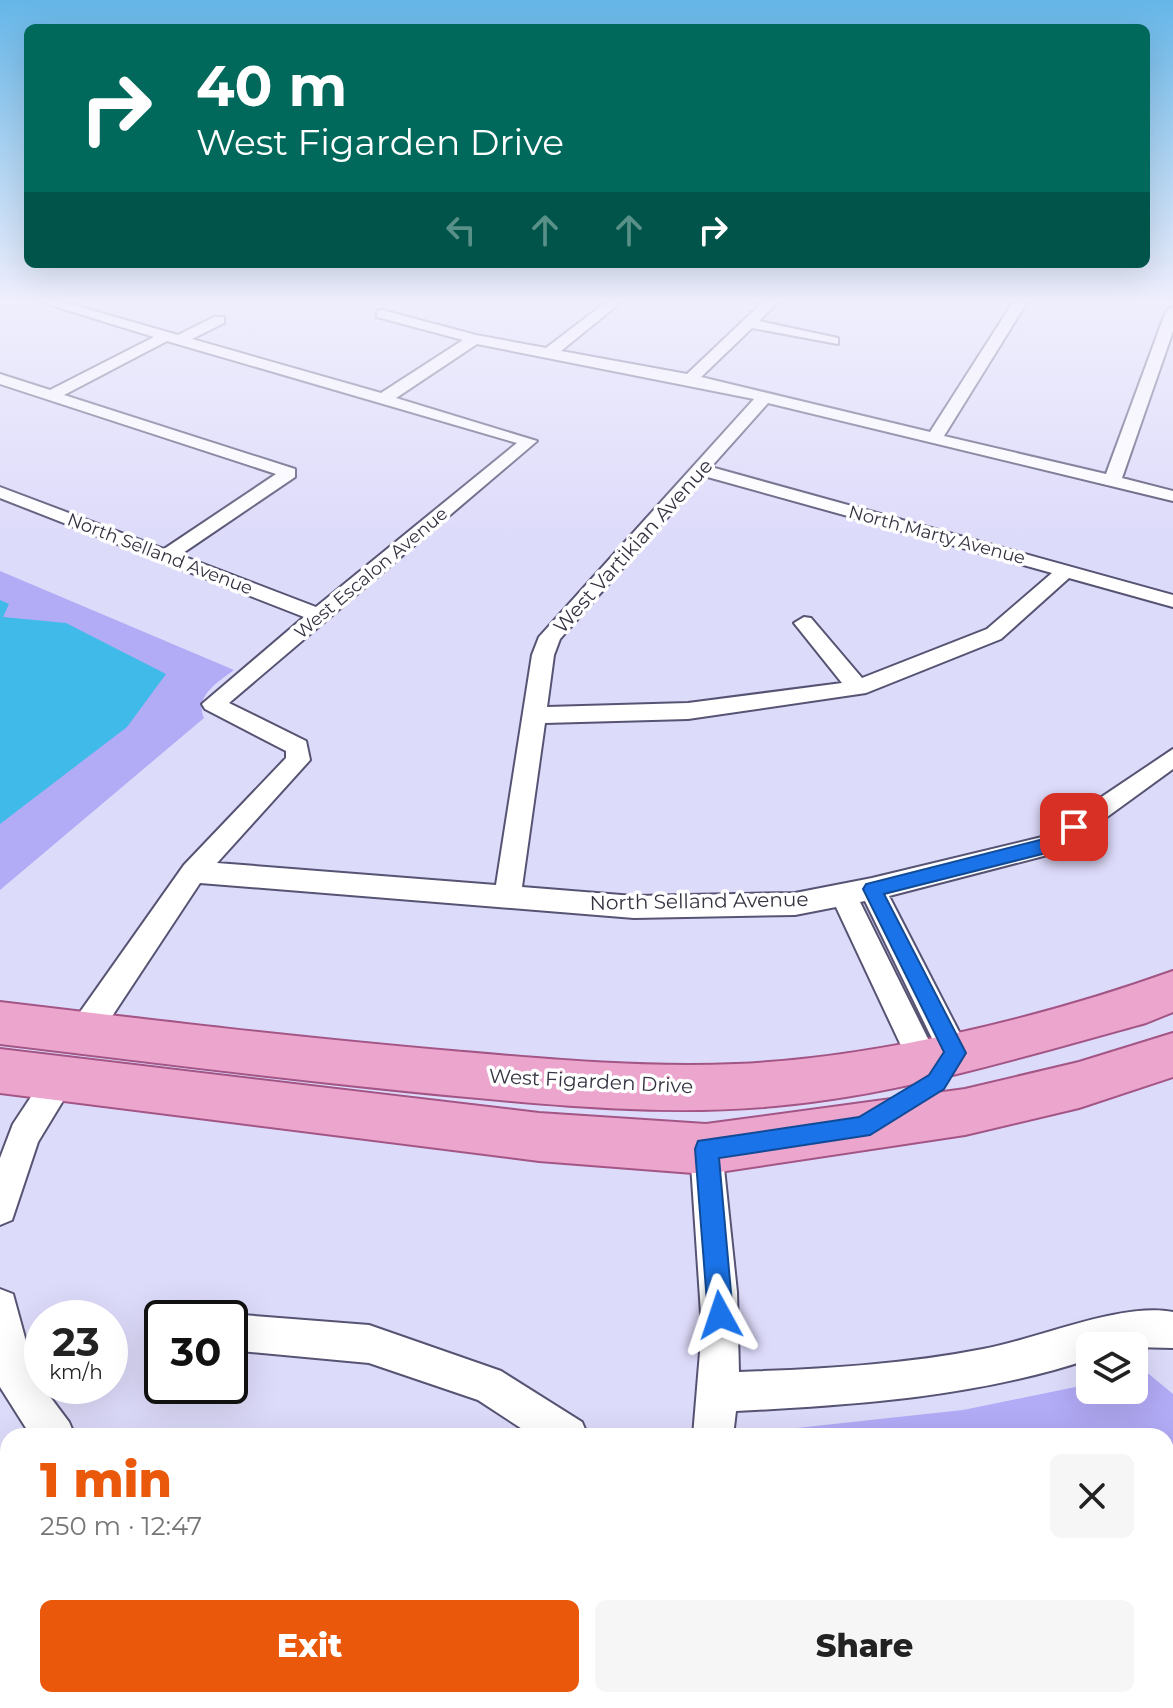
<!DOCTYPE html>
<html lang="en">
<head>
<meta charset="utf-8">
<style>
	body { margin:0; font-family:Montserrat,sans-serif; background:#f6f6f6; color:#222; height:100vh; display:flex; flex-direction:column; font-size:30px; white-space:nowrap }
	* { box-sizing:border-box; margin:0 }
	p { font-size:26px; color:#767676 }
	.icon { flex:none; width:44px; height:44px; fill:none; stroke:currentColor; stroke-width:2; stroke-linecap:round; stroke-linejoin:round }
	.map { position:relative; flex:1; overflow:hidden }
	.side { position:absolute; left:0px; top:1428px; width:1174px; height:280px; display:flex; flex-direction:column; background:#fff; border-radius:24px 24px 0 0; box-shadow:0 8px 32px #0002 }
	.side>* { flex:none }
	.banner { position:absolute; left:24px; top:24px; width:1126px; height:244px; border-radius:12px; box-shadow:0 8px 32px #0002; background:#00695c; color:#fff; overflow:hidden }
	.buttons { position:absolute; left:1076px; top:1332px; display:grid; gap:16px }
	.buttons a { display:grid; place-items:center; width:72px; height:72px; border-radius:12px; background:#fff; box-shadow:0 8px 32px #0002; font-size:40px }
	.speed { position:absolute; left:24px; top:1300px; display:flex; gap:16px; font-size:40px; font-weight:700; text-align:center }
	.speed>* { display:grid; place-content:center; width:104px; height:104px; border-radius:50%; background:#fff; box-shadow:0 8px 32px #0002; line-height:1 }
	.speed small { font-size:20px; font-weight:400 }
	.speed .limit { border:4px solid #111; border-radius:12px; background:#fff; color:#111 }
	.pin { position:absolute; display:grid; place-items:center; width:68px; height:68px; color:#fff; margin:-34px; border-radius:16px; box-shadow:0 4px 12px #0006 }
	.me { position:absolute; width:88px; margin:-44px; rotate:355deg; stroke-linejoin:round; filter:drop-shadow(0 0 6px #0008) }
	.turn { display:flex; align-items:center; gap:28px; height:168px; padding:0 40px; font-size:36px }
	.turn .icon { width:104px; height:104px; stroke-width:2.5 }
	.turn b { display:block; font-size:56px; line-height:68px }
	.lanes { display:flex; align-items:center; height:76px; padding:0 40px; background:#0003; justify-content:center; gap:40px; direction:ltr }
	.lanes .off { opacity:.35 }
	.round { display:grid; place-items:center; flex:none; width:84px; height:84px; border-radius:12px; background:#f6f6f6 }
	.headline { display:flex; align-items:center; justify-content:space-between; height:136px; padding:0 40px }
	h1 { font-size:48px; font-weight:800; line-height:60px; color:#ea580c }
	.cta { display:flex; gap:16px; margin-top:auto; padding:16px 40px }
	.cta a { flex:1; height:92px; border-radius:12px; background:#ea580c; color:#fff; font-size:32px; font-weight:800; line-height:92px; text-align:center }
	.cta a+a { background:#f6f6f6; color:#222 }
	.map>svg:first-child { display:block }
</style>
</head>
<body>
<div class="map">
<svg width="1173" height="1708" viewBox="0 0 1173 1708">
	<rect width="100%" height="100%" fill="#dddbfa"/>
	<path fill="#b2abf6" d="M 0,571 L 234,670 C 218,682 194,696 204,718 L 0,890 Z
		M 1144,1370 L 1173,1394 L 1173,1708 L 1039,1708 L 1027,1700 L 1166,1700 L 1166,1436 L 772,1436 L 778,1430 L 963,1410 L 1090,1384 L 1090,1390 L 1134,1390 L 1134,1372 Z"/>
	<path fill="#40bae9" d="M 0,600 L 9,604 L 3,617 L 66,623 L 166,674 L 127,727 L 0,824 Z"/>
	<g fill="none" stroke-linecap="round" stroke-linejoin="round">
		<g stroke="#565373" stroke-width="4">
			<path id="street" d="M 31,299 L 52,299 L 178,335 L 214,317 L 224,317 L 224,323 L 192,339 L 381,393 L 463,340 L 377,317 L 377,311 L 382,310 L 476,335 L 546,348 L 610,299 L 625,299 L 561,351 L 687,374 L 766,299 L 781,299 L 759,321 L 838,338 L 838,344 L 752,328 L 701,377 L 930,432 L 1015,299 L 1029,299 L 944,436 L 1106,474 L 1166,311 L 1173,307 L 1173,331 L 1122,478 L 1173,491 L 1173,501 L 768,403 L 711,467 L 1173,595 L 1173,607 L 1069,578 L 1001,639 L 866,693 L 688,719 L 545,723 L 522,887 L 634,896 L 795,893 L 872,878 L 1042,837 L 1173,749 L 1173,769 L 1059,852 L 889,896 L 970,1053 L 966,1063 L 955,1067 L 944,1063 L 865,901 L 860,902 L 938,1059 L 934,1069 L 923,1073 L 912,1069 L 836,907 L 795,915 L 634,918 L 200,883 L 95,1042 L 84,1046 L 73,1042 L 69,1032 L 73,1022 L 184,865 L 286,758 L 286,751 L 205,709 L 202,704 L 304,617 L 0,498 L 0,487 L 164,549 L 276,474 L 0,384 L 0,374 L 50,390 L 154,337 ZM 167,341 L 517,443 L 316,607 L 180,555 L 295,477 L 295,469 L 64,395 ZM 477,344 L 754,399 L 539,637 L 532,655 L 496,885 L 217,863 L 310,760 L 306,741 L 229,703 L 537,441 L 396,398 ZM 704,476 L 1052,573 L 987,629 L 862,678 L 811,618 L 804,617 L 794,623 L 842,683 L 688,703 L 547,707 L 554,655 L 560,639 Z
				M 59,1066 L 70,1071 L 75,1081 L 38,1142 L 12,1220 L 0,1225 L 0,1158 L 13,1124 L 48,1071 Z
				M 706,1133 L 718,1138 L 722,1149 L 737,1292 L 739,1372 C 820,1369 902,1365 983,1349 C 1038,1339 1121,1302 1173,1312 L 1173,1348 L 1090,1346 L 1090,1359 C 976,1397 856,1405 736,1411 L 733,1436 L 693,1436 L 702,1328 L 690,1149 L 694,1138 Z
				M 0,1289 L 13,1294 L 36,1378 L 69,1422 L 75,1436 L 31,1436 L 0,1387 Z
				M 230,1314 L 369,1325 L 501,1371 L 582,1422 L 588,1436 L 533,1436 L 478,1400 L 369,1363 L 230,1350 L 230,1318 L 219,1318 Z
				M 333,1700 L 385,1700 L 389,1708 L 337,1708 Z
				M 943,1700 L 997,1700 L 1001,1708 L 947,1708 Z"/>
		</g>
		<g stroke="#a35686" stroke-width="4">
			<path id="primary" d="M 1173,971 L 1173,1012 L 1146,1023 C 1024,1056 901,1095 775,1106 C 669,1116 562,1106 456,1096 C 304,1082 152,1062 0,1044 L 0,1002 C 150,1020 301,1038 452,1051 C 546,1059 641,1068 736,1064 C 876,1058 1042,1018 1173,971 Z
				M 1173,1033 L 1173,1077 L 1079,1108 L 965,1135 L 706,1174 L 539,1161 L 0,1093 L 0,1049 L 539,1113 L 706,1124 L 965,1089 L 1079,1062 Z"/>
		</g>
		<use href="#street" fill="#fff" fill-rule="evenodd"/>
		<use href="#primary" fill="#eca5cd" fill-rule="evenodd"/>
	</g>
	<linearGradient id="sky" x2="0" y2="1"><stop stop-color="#65b6e8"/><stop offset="0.56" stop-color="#f0effd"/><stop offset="1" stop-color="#f0effd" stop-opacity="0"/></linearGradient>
	<rect width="1173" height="538" fill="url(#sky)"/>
	<path fill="#1a73e8" stroke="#114b97" stroke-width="2" d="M 1074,820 L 1080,822 L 1080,832 L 1050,852 L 884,894 L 966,1053 L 944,1089 L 870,1135 L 719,1158 L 733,1315 L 729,1324 L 720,1327 L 711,1324 L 708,1315 L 695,1149 L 698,1141 L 859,1117 L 929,1075 L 944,1052 L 863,889 L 866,884 L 1044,839 Z"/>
	<g text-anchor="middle" stroke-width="7" stroke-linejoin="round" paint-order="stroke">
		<g font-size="18" fill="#343341" stroke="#fff">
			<text transform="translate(937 535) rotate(15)" y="6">North Marty Avenue</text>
			<text transform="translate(160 554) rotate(21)" y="6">North Selland Avenue</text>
			<text transform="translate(371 573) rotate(-40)" y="6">West Escalon Avenue</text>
		</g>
		<g font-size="20" fill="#343341" stroke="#fff">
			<text transform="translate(633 546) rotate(-48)" y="7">West Vartikian Avenue</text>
			<text transform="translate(699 901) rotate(-1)" y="7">North Selland Avenue</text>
			<text transform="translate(591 1081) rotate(3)" y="7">West Figarden Drive</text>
		</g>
	</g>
</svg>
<div class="buttons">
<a><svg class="icon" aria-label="layers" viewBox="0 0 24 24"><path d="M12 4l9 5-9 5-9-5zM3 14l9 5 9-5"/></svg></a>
</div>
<div class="speed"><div>23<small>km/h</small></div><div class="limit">30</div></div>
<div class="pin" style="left:1074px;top:827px;background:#d93025"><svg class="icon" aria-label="arrive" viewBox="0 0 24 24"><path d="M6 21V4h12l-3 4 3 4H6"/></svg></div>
<svg class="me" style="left:720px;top:1315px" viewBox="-20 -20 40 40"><path d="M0-17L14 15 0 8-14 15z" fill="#1a73e8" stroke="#fff" stroke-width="4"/></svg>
<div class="banner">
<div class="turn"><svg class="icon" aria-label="right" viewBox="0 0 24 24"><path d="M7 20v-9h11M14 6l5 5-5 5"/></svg><div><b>40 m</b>West Figarden Drive</div></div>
<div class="lanes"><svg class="icon off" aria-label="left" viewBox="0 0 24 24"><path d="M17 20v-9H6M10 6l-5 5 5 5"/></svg><svg class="icon off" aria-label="ahead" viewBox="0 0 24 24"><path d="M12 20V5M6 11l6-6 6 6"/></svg><svg class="icon off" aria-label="ahead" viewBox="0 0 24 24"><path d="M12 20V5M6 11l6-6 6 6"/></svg><svg class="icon" aria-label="right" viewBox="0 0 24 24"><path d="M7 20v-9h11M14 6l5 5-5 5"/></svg></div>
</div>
<section class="side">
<div class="headline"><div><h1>1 min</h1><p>250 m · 12:47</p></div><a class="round"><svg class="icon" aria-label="close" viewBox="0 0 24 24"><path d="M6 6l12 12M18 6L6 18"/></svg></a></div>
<div class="cta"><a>Exit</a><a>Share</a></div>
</section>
</div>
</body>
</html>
